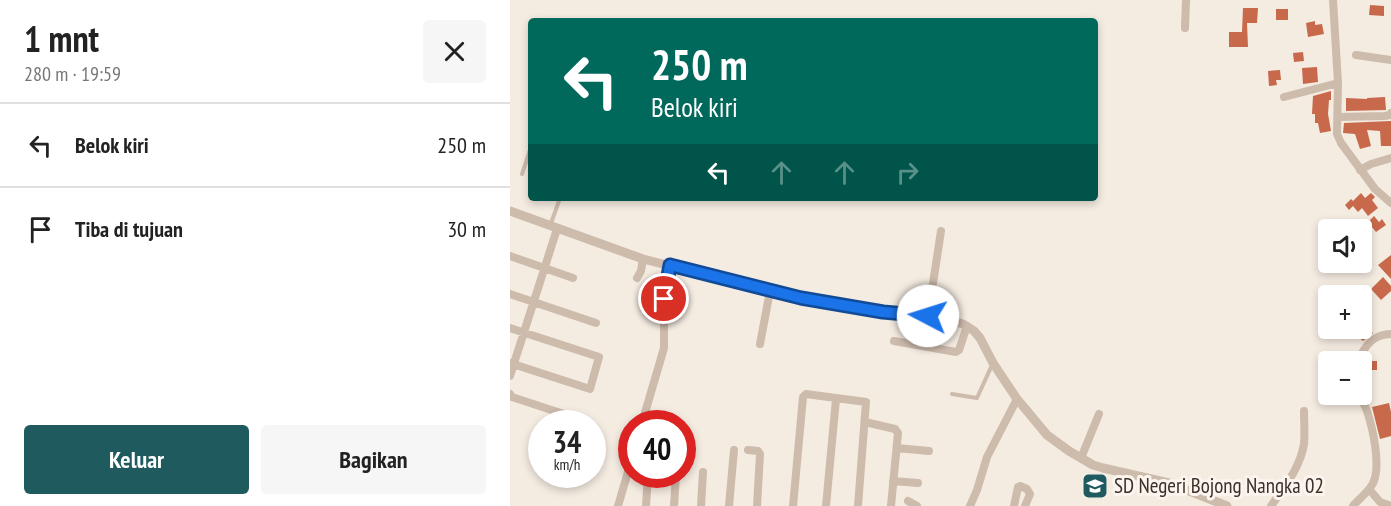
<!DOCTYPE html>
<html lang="id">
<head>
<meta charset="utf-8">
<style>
	body { margin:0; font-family:"PT Sans Narrow",sans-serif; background:#f6f6f6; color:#222; height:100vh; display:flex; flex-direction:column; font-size:22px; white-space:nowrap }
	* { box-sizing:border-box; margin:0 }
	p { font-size:20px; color:#767676 }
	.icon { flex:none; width:33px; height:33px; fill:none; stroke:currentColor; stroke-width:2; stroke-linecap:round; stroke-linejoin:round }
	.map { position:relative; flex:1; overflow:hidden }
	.details { display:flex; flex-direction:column; background:#fff; width:510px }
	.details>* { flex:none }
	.top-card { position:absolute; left:18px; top:18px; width:570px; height:183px; border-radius:6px; box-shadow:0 3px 9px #0003; background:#00695c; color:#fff; overflow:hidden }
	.tools { position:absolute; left:808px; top:219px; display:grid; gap:12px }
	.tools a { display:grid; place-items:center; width:54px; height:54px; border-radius:6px; background:#fff; box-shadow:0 3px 9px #0003; font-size:30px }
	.speed { position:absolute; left:18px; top:410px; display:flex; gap:12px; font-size:30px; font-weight:700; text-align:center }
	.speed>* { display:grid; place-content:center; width:78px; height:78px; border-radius:50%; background:#fff; box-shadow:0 3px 9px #0003; line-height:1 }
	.speed small { font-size:15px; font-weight:400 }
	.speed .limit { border:9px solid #d22; background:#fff; color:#111 }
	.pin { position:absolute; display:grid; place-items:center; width:51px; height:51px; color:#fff; margin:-26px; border:3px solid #fff; border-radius:50%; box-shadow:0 2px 6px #0007 }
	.me { position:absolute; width:66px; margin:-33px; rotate:275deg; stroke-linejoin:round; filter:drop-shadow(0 0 4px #0008) }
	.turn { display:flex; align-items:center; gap:21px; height:126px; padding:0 24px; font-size:27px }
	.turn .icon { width:78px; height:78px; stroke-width:2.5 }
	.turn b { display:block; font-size:42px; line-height:51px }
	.lanes { display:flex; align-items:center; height:57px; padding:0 24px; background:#0003; justify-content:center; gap:30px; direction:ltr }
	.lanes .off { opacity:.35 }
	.round { display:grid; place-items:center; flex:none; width:63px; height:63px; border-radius:6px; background:#f6f6f6 }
	.overview { display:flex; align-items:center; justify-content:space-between; height:102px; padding:0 24px }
	h1 { font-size:36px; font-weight:600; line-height:45px }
	.button { display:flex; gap:12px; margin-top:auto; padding:12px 24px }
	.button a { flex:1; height:69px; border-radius:6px; background:#1f5a5e; color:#fff; font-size:24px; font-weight:600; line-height:69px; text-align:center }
	.button a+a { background:#f6f6f6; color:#222 }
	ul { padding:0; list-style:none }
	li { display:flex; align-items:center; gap:18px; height:84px; padding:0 24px; border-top:2px solid #e0e0e0 }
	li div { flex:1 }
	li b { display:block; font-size:22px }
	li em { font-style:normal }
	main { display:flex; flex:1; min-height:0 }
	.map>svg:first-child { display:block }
</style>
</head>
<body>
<main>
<section class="details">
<div class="overview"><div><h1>1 mnt</h1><p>280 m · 19:59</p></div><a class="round"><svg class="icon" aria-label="close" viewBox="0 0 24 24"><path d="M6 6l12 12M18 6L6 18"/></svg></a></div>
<ul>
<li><svg class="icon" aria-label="left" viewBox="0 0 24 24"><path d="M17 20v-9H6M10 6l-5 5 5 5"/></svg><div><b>Belok kiri</b></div><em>250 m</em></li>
<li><svg class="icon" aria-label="arrive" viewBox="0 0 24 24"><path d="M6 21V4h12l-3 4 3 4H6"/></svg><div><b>Tiba di tujuan</b></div><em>30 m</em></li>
</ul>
<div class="button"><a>Keluar</a><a>Bagikan</a></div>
</section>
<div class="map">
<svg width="881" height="506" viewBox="0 0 881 506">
	<rect width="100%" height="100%" fill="#f4ebe1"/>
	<path fill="#c8694b" d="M 860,5 L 874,6 L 874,16 L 859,15 Z
		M 733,8 L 748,8 L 747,23 L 737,23 L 738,47 L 719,47 L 719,32 L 732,32 Z
		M 766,9 L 778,9 L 778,20 L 766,20 Z
		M 805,21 L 805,25 L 812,24 L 814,34 L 798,37 L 796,23 Z
		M 793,52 L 794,61 L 784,62 L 783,53 Z
		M 807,67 L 808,82 L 793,84 L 792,68 Z
		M 770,70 L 771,80 L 766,80 L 767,85 L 759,86 L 758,71 Z
		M 821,91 L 821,100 L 819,100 L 818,114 L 821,131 L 810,133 L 808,123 L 805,123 L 805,114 L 802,114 L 803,96 Z
		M 875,97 L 876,110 L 836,111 L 836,98 L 857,99 L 857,98 Z
		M 881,121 L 881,146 L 871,146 L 870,131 L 857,130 L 861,146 L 850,149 L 845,134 L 833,133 L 834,123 Z
		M 851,193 L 855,198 L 861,193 L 865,197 L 862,200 L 868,208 L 858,216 L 852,208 L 848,212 L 843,206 L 839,210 L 835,205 L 841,199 L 843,201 Z
		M 864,216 L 869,222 L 872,219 L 876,225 L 866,232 L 858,222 Z
		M 881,255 L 881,279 L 868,265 Z
		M 873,277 L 881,286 L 881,291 L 871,300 L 861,289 Z
		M 852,324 L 863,333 L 853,341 L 842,332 L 845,328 L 852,328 Z
		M 857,361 L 867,361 L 867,370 L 857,370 Z
		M 879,403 L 881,412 L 881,436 L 870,439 L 862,407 Z"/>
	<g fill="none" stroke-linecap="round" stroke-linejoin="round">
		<path stroke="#cdbbac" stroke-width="4" d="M 12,174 L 21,147
			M 40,226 L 50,198
			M 442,394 L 467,398 L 482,365"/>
		<path stroke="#cdbbac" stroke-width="8" d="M 823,0 L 828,83 L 827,134 L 831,143 L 865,189 L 881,203
			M 675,28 L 676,0
			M 846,55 L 881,60
			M 774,97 L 828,83
			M 828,117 L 875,116 L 880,115 L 881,113
			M 850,170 L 861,164 L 881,158
			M 0,256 L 63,278
			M 127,278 L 131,271 L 133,259
			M 0,294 L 86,323
			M 418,316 L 431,231
			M 0,328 L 89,357 L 80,389 L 0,363
			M 384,341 L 446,352 L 449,350 L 457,326
			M 250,344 L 260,291
			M 848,362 C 854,346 863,334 881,334
			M 0,376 L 47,229
			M 0,394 L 2,397 L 72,420
			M 355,422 L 385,429 L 388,433 L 381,506
			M 132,423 L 154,348 L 154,299 L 160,265
			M 387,448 L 419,451
			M 238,450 L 248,451 L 250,454 L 247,506
			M 571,458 L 589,414
			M 383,481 L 408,483
			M 859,489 L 870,502 L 881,506
			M 398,501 L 407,506
			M 108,506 L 122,458
			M 136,506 L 138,474
			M 164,506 L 166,474
			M 191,506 L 193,472
			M 219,506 L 224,450
			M 283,506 L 293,397 L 296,394 L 356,402 L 348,506
			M 316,506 L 326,399
			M 460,506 L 467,490 L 477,457 L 507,399
			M 504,506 L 508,487 L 510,486 L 517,489 L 520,494 L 515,506
			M 761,506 C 775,486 790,468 794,444 C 795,433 794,421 794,411
			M 843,506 C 849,499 857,493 862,485 C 872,469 863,429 857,411 C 855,405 851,401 850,394"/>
		<path stroke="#cdbbac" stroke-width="9" d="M 0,211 L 133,259 L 260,291 L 339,306 L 432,318 L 453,324 L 464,331 L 470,338 L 483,363 L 507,399 L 537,435 L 559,451 L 583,465 L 593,468 L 659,483 L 717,506"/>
	</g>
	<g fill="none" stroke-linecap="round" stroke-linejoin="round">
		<g stroke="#114b97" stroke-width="15">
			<path id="route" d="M 154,299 L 160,265 L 291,298 L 373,312 L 418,316"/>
		</g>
		<use href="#route" stroke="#1a73e8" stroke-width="10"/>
	</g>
	<defs>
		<g id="school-square" transform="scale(1.35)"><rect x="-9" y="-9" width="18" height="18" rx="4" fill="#1f5a5e" stroke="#fbf5ee"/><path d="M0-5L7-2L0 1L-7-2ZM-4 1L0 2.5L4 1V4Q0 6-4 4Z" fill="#fff"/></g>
	</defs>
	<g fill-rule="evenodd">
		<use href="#school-square" x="585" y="486"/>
	</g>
	<g text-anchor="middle" stroke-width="6" stroke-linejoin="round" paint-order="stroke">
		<g font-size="21" fill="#3b302b" stroke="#fbf5ee" text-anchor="start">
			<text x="604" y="493">SD Negeri Bojong Nangka 02</text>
		</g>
	</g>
</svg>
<div class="tools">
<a><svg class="icon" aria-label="sound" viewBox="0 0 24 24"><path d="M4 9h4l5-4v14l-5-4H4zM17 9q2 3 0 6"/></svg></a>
<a>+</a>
<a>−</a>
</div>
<div class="speed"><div>34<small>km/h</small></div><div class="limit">40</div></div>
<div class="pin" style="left:154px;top:299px;background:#d93025"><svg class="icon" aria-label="arrive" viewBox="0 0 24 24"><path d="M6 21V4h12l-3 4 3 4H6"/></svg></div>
<svg class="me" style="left:418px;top:316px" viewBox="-20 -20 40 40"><circle r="19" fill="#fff"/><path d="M0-13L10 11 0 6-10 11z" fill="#1a73e8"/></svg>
<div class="top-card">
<div class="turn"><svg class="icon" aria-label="left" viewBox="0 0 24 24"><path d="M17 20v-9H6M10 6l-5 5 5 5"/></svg><div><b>250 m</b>Belok kiri</div></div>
<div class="lanes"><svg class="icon" aria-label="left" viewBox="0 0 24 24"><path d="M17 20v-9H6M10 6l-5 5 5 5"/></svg><svg class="icon off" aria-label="ahead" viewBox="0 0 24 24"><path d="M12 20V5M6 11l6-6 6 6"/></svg><svg class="icon off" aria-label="ahead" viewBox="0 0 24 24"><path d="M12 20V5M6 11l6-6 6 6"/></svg><svg class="icon off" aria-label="right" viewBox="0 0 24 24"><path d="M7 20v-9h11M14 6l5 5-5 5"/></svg></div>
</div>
</div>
</main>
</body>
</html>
